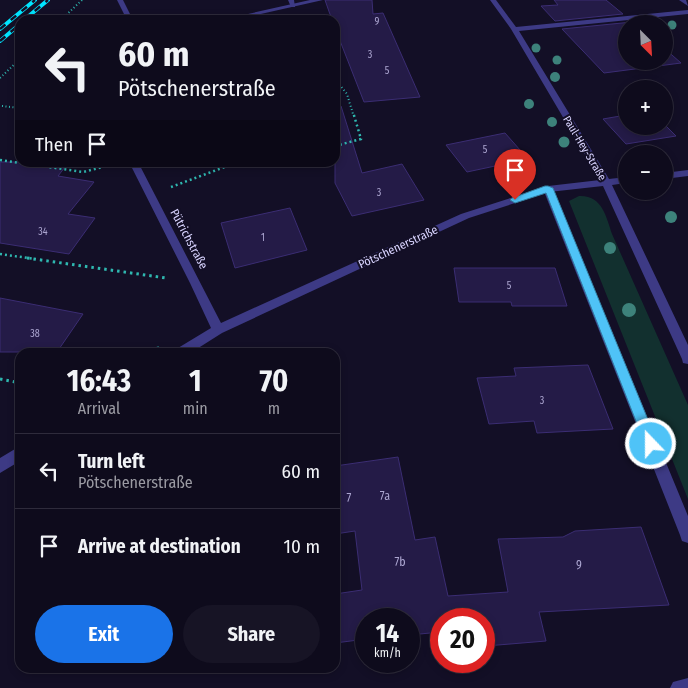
<!DOCTYPE html>
<html lang="en">
<head>
<meta charset="utf-8">
<style>
	body { margin:0; font-family:"Fira Sans Condensed",sans-serif; background:#171425; color:#f1f3f6; height:100vh; display:flex; flex-direction:column; font-size:19px; white-space:nowrap }
	* { box-sizing:border-box; margin:0 }
	p { font-size:16px; color:#9b9ba3 }
	.icon { flex:none; width:28px; height:28px; fill:none; stroke:currentColor; stroke-width:2; stroke-linecap:round; stroke-linejoin:round }
	.map { position:relative; flex:1; overflow:hidden }
	.details { position:absolute; left:15px; top:348px; width:325px; height:325px; display:flex; flex-direction:column; background:#0e0b1c; border-radius:15px; box-shadow:0 2px 8px #0003,0 0 0 1px #2e2b3b }
	.details>* { flex:none }
	.top-card { position:absolute; left:15px; top:15px; width:325px; height:152px; border-radius:15px; box-shadow:0 2px 8px #0003,0 0 0 1px #2e2b3b; background:#0e0b1c; color:#f1f3f6; overflow:hidden }
	.needle { width:32px; rotate:156deg }
	.tools { position:absolute; left:618px; top:15px; display:grid; gap:10px }
	.tools a { display:grid; place-items:center; width:55px; height:55px; border-radius:50%; background:#0e0b1c; box-shadow:0 2px 8px #0003,0 0 0 1px #2e2b3b; font-size:25px }
	.speed { position:absolute; left:355px; top:608px; display:flex; gap:10px; font-size:25px; font-weight:700; text-align:center }
	.speed>* { display:grid; place-content:center; width:65px; height:65px; border-radius:50%; background:#0e0b1c; box-shadow:0 2px 8px #0003,0 0 0 1px #2e2b3b; line-height:1 }
	.speed small { font-size:12px; font-weight:400 }
	.speed .limit { border:8px solid #d22; background:#fff; color:#111 }
	.pin { position:absolute; display:grid; place-items:center; width:42px; height:42px; color:#fff; margin:-51px -21px; border-radius:50% 50% 50% 0; rotate:-45deg; box-shadow:0 0 5px #0007 }
	.pin .icon { rotate:45deg }
	.me { position:absolute; width:55px; margin:-28px; rotate:338deg; stroke-linejoin:round; filter:drop-shadow(0 0 4px #0008) }
	.turn { display:flex; align-items:center; gap:18px; height:105px; padding:0 20px; font-size:22px }
	.turn .icon { width:65px; height:65px; stroke-width:2.5 }
	.turn b { display:block; font-size:35px; line-height:42px }
	.then { display:flex; align-items:center; height:48px; padding:0 20px; background:#0003; gap:10px; font-size:19px }
	.eta { display:flex; justify-content:space-evenly; align-items:center; height:85px; text-align:center }
	.eta b { font-size:30px; font-weight:700; line-height:35px }
	.primary-button { display:flex; gap:10px; margin-top:auto; padding:10px 20px }
	.primary-button a { flex:1; height:58px; border-radius:30px; background:#1a73e8; color:#fff; font-size:20px; font-weight:700; line-height:58px; text-align:center }
	.primary-button a+a { background:#171425; color:#f1f3f6 }
	ul { padding:0; list-style:none }
	li { display:flex; align-items:center; gap:15px; height:75px; padding:0 20px; border-top:1px solid #2e2b3b }
	li div { flex:1 }
	li b { display:block; font-size:19px }
	li em { font-style:normal }
	.map>svg:first-child { display:block }
</style>
</head>
<body>
<div class="map">
<svg width="688" height="688" viewBox="0 0 688 688">
	<rect width="100%" height="100%" fill="#130f26"/>
	<path fill="#12302f" d="M 579,196 C 602,195 606,216 612,234 L 688,405 L 688,499 L 569,201 Z"/>
	<path fill="#241b47" stroke="#3b2d73" d="M 325,0 L 372,0 L 373,14 L 383,13 L 420,97 L 364,102 L 335,28 L 335,20 L 332,20 Z
		M 554,0 L 606,0 L 623,14 L 555,21 L 541,6 L 558,5 Z
		M 632,22 L 634,24 L 626,24 L 626,61 L 664,61 L 664,48 L 681,63 L 604,73 L 562,29 Z
		M 341,106 L 362,173 L 402,164 L 424,200 L 352,216 L 335,183 L 335,107 Z
		M 626,115 L 626,126 L 664,126 L 664,124 L 676,136 L 626,144 L 603,119 Z
		M 505,133 L 528,159 L 467,172 L 446,145 Z
		M 0,162 L 69,162 L 58,176 L 94,182 L 68,214 L 95,218 L 69,254 L 0,243 Z
		M 290,208 L 307,250 L 235,268 L 221,223 Z
		M 454,268 L 555,268 L 567,306 L 512,306 L 511,302 L 459,302 Z
		M 0,298 L 83,314 L 57,352 L 0,352 Z
		M 588,365 L 613,429 L 537,433 L 534,421 L 489,424 L 477,378 L 516,376 L 514,368 Z
		M 398,457 L 415,540 L 435,537 L 448,596 L 508,592 L 498,539 L 563,537 L 575,531 L 641,527 L 669,605 L 539,612 L 546,641 L 486,646 L 484,619 L 441,619 L 441,632 L 409,635 L 409,619 L 366,619 L 366,639 L 335,643 L 335,594 L 362,590 L 355,531 L 335,534 L 335,466 Z"/>
	<g fill="none" stroke-linecap="round" stroke-linejoin="round">
		<path stroke="#2fb8b0" stroke-width="2" stroke-dasharray="1 2.5" stroke-linecap="butt" d="M 61,20 L 82,0
			M 0,78 L 20,59
			M 335,79 L 347,94 L 353,114
			M 2,106 L 20,108"/>
		<path stroke="#2fb8b0" stroke-width="2.5" stroke-dasharray="2 3" stroke-linecap="butt" d="M 335,146 L 361,139 L 353,112
			M 0,160 L 83,172 L 111,165
			M 171,187 L 238,162
			M 0,254 L 35,259"/>
		<path stroke="#2fb8b0" stroke-width="3" stroke-dasharray="2.5 4" stroke-linecap="butt" d="M 27,258 L 166,278
			M 105,352 L 159,348
			M 0,379 L 20,383"/>
		<path fill="#3d3a85" fill-rule="evenodd" d="M 117,0 L 123,0 L 133,20 L 127,20 Z
			M 288,0 L 294,0 L 295,7 L 291,7 Z
			M 548,186 L 553,189 L 688,516 L 688,543 L 682,541 L 680,535 L 543,189 Z"/>
		<path fill="#3d3a85" fill-rule="evenodd" d="M 310,0 L 323,0 L 234,20 L 221,20 Z
			M 490,0 L 496,0 L 516,27 L 688,10 L 688,14 L 519,31 L 609,179 L 626,177 L 626,183 L 612,185 L 688,345 L 688,364 L 683,363 L 682,359 L 603,186 L 549,192 L 469,218 L 222,333 L 192,352 L 176,352 L 178,348 L 211,328 L 190,283 L 129,162 L 138,162 L 221,323 L 461,214 L 548,186 L 600,180 L 511,29 Z
			M 679,0 L 686,0 L 688,6 Z
			M 688,170 L 688,176 L 664,179 L 664,173 Z
			M 20,446 L 20,461 L 0,473 L 0,458 Z
			M 688,678 L 688,688 L 670,688 L 673,682 Z"/>
		<g stroke="#00e5ff" stroke-width="4">
			<path id="rail" d="M 24,20 L 48,0
				M 0,29 L 35,0
				M 0,41 L 20,24"/>
		</g>
		<use href="#rail" stroke="#130f26" stroke-width="2.5" stroke-dasharray="7" stroke-linecap="butt"/>
	</g>
	<g fill="#3d827b">
		<circle cx="672" cy="25" r="4.5"/>
		<circle cx="536" cy="48" r="4.5"/>
		<circle cx="557" cy="60" r="4.5"/>
		<circle cx="555" cy="77" r="5"/>
		<circle cx="529" cy="104" r="5"/>
		<circle cx="552" cy="122" r="5"/>
		<circle cx="564" cy="142" r="5.5"/>
		<circle cx="671" cy="217" r="6"/>
		<circle cx="610" cy="248" r="6"/>
		<circle cx="629" cy="310" r="7"/>
	</g>
	<path fill="#4fc3f7" stroke="#337fa1" d="M 545,186 L 548,186 L 553,188 L 658,444 L 656,448 L 651,450 L 647,448 L 645,444 L 546,193 L 515,203 L 510,200 L 512,198 Z"/>
	<g text-anchor="middle" stroke-width="4" stroke-linejoin="round" paint-order="stroke">
		<g font-size="10" fill="#aca6d1">
			<text x="377" y="25">9</text>
			<text x="370" y="58">3</text>
			<text x="387" y="74">5</text>
			<text x="485" y="153">5</text>
			<text x="379" y="196">3</text>
			<text x="43" y="235">34</text>
			<text x="263" y="241">1</text>
			<text x="509" y="289">5</text>
			<text x="35" y="337">38</text>
			<text x="542" y="404">3</text>
		</g>
		<g font-size="11" fill="#d9d4ff" stroke="#130f26">
			<text transform="translate(585 148) rotate(59)" y="4">Paul-Hey-Straße</text>
		</g>
		<g font-size="12" fill="#d9d4ff" stroke="#130f26">
			<text transform="translate(189 239) rotate(62)" y="4">Pütrichstraße</text>
			<text transform="translate(398 247) rotate(-25)" y="4">Pötschenerstraße</text>
		</g>
		<g font-size="12" fill="#aca6d1">
			<text x="385" y="500">7a</text>
			<text x="349" y="502">7</text>
			<text x="400" y="566">7b</text>
			<text x="579" y="569">9</text>
		</g>
	</g>
</svg>
<div class="tools">
<a><svg class="needle" viewBox="-14 -14 28 28"><path d="M0-13l5 13h-10z" fill="#e53935"/><path d="M0 13l5-13h-10z" fill="#9b9ba3"/></svg></a>
<a>+</a>
<a>−</a>
</div>
<div class="speed"><div>14<small>km/h</small></div><div class="limit">20</div></div>
<div class="pin" style="left:515px;top:200px;background:#d93025"><svg class="icon" aria-label="arrive" viewBox="0 0 24 24"><path d="M6 21V4h12l-3 4 3 4H6"/></svg></div>
<svg class="me" style="left:651px;top:444px" viewBox="-20 -20 40 40"><circle r="17" fill="#4fc3f7" stroke="#fff" stroke-width="3"/><path d="M0-11L8 9 0 5-8 9z" fill="#fff"/></svg>
<div class="top-card">
<div class="turn"><svg class="icon" aria-label="left" viewBox="0 0 24 24"><path d="M17 20v-9H6M10 6l-5 5 5 5"/></svg><div><b>60 m</b>Pötschenerstraße</div></div>
<div class="then">Then<svg class="icon" aria-label="arrive" viewBox="0 0 24 24"><path d="M6 21V4h12l-3 4 3 4H6"/></svg></div>
</div>
<section class="details">
<div class="eta">
<div><b>16:43</b><p>Arrival</p></div>
<div><b>1</b><p>min</p></div>
<div><b>70</b><p>m</p></div>
</div>
<ul>
<li><svg class="icon" aria-label="left" viewBox="0 0 24 24"><path d="M17 20v-9H6M10 6l-5 5 5 5"/></svg><div><b>Turn left</b><p>Pötschenerstraße</p></div><em>60 m</em></li>
<li><svg class="icon" aria-label="arrive" viewBox="0 0 24 24"><path d="M6 21V4h12l-3 4 3 4H6"/></svg><div><b>Arrive at destination</b></div><em>10 m</em></li>
</ul>
<div class="primary-button"><a>Exit</a><a>Share</a></div>
</section>
</div>
</body>
</html>
